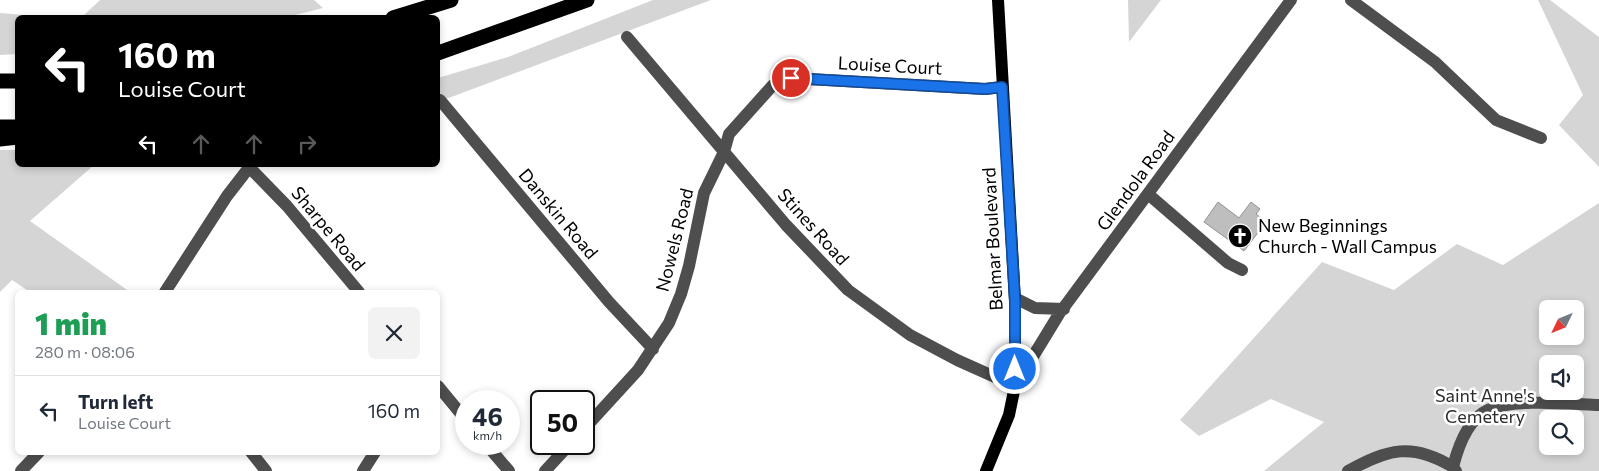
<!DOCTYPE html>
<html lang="en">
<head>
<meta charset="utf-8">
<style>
	body { margin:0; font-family:Commissioner,sans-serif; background:#f2f2f3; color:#1f2937; height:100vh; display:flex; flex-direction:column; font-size:19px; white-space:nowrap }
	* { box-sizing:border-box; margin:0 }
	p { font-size:16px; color:#747a83 }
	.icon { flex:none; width:28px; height:28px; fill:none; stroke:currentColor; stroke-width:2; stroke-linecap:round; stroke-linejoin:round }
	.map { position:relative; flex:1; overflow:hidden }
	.sheet { position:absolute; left:15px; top:290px; width:425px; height:165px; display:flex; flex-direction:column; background:#fff; border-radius:8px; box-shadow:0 2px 8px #0003 }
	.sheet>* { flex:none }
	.top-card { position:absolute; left:15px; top:15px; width:425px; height:152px; border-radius:8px; box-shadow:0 2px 8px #0003; background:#000; color:#fff; overflow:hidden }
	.needle { width:32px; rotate:227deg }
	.buttons { position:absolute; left:1539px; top:300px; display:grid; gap:10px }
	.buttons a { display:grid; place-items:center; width:45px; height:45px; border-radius:8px; background:#fff; box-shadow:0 2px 8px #0003; font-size:25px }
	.speed { position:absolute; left:455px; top:390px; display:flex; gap:10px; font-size:25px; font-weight:700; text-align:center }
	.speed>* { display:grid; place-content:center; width:65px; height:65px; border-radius:50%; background:#fff; box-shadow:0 2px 8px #0003; line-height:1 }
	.speed small { font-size:12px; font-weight:400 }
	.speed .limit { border:2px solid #111; border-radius:8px; background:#fff; color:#111 }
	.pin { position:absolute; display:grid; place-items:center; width:42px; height:42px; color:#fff; margin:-21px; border:2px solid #fff; border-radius:50%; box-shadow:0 1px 5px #0007 }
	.me { position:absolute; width:55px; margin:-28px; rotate:0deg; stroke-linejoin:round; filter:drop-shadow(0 0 4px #0008) }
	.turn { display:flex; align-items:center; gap:18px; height:105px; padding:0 20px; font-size:22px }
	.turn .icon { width:65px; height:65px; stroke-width:2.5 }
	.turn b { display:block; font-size:35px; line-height:42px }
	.lanes { display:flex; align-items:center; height:48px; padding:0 20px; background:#0003; justify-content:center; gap:25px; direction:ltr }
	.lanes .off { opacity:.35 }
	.round { display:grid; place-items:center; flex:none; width:52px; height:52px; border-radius:8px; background:#f2f2f3 }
	.overview { display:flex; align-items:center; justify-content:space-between; height:85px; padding:0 20px }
	h1 { font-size:30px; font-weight:800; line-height:38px; color:#1e9e55 }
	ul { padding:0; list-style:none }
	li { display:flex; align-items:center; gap:15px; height:70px; padding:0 20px; border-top:1px solid #e0e1e3 }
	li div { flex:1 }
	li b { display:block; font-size:19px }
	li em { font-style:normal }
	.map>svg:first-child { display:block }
</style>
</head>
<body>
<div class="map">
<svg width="1599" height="471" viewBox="0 0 1599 471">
	<rect width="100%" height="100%" fill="#fff"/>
	<path fill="#d5d5d5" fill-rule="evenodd" d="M 100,0 L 314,0 L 323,8 L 283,18 L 82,17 Z
		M 653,0 L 711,0 L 438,102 L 438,78 L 508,57 Z
		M 1128,0 L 1161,0 L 1129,42 Z
		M 1538,0 L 1550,0 L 1599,37 L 1599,167 L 1559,125 L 1583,95 Z
		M 0,13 L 1,13 L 45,17 L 18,18 L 17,54 L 0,55 Z
		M 0,150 L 17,150 L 18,165 L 94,165 L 30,221 L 130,292 L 30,292 L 12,280 L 0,292 Z
		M 1599,203 L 1599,471 L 1264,471 L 1324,422 L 1271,399 L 1199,436 L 1180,420 L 1322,262 L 1394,290 L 1457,244 L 1503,265 ZM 1548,309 L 1575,309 L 1575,336 L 1548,336 ZM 1548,364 L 1575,364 L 1575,391 L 1548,391 ZM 1548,419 L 1575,419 L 1575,446 L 1548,446 Z"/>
	<path fill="#bebebe" stroke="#929292" d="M 1218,202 L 1239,218 L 1251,202 L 1260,209 L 1256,214 L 1266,222 L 1244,251 L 1204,222 Z"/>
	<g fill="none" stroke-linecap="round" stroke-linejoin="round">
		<path stroke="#4e4e4e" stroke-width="12" d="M 1351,0 L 1435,62 L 1496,120 L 1541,138
			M 627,37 L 786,225 L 848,290 L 910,335 L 957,360 L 1015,386 L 1059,314 L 1291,0
			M 440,100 L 609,302 L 653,349
			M 247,165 L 287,206 L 359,292
			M 1148,194 L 1228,263 L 1242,270
			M 165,292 L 227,196 L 251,165
			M 1015,298 L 1035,308 L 1064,309
			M 438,386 L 466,420
			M 584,429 L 638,370 L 669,323 L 681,294 L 689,266 L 704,193 L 724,152 L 729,134 L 773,85 L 791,78 L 985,89 L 1002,87
			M 486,444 L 509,471
			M 251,452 L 266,471
			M 21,471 L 39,452
			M 363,471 L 375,452
			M 545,471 L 570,444
			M 1348,471 C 1388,449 1412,442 1453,467
			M 1456,471 L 1453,467 C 1458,447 1468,419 1488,410 C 1513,398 1571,404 1599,405"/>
		<path stroke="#000" stroke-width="12" d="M 986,471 L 1009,415 L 1015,386 L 1015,301 L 998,0"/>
		<path stroke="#000" stroke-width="15" d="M 393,18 L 451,0
			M 438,53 L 587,0
			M 0,81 L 18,81
			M 0,127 L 18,127
			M 0,139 L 18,137"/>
	</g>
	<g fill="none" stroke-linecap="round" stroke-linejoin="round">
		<g stroke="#114b97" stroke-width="12">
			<path id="route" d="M 791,78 L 985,89 L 1002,87 L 1015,301 L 1015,369"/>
		</g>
		<use href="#route" stroke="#1a73e8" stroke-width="9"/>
	</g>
	<defs>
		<g id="church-disc" transform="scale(1.25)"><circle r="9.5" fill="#000" stroke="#fff"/><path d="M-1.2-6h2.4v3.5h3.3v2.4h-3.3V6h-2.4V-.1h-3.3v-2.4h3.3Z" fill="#fff"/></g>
	</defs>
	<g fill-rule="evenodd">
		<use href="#church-disc" x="1240" y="236"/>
	</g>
	<g text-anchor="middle" stroke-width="5" stroke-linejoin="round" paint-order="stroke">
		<g font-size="18" fill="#000" stroke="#fff">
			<text transform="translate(890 66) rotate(3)" y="6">Louise Court</text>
			<text transform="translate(1136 181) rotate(-54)" y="6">Glendola Road</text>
			<text transform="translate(558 214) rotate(50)" y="6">Danskin Road</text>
			<text transform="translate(813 227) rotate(48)" y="6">Stines Road</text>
			<text transform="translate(328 229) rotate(50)" y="6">Sharpe Road</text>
			<text transform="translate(993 239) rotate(-93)" y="6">Belmar Boulevard</text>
			<text transform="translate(675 240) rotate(-76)" y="6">Nowels Road</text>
		</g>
		<g font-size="18" fill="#000" stroke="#fff" text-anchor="start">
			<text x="1258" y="232">New Beginnings<tspan x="1258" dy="21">Church - Wall Campus</tspan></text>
		</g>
		<g font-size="18" fill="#2c2c2c" stroke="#fff">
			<text x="1485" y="402">Saint Anne's<tspan x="1485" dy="21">Cemetery</tspan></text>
		</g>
	</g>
</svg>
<div class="buttons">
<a><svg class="needle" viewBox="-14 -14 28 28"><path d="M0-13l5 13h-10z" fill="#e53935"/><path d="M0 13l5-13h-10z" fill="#747a83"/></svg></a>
<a><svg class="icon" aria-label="sound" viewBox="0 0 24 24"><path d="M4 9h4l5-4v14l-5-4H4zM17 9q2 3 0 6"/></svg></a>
<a><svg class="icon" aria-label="search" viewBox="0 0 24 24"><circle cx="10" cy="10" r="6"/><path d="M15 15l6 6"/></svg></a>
</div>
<div class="speed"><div>46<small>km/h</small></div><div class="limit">50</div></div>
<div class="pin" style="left:791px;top:78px;background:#d93025"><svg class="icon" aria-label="arrive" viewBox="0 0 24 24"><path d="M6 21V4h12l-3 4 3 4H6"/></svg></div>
<svg class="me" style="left:1015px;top:369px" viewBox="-20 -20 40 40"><circle r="17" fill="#1a73e8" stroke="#fff" stroke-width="3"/><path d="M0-11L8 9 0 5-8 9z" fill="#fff"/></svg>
<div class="top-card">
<div class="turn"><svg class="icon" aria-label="left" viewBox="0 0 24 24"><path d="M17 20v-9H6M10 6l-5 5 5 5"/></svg><div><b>160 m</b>Louise Court</div></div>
<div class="lanes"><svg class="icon" aria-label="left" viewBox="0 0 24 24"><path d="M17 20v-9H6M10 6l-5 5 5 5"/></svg><svg class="icon off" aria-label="ahead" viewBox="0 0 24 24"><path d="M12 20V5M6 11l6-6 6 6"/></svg><svg class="icon off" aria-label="ahead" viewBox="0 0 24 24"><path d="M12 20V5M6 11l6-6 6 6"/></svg><svg class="icon off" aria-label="right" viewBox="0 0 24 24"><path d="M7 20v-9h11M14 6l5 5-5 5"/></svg></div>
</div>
<section class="sheet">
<div class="overview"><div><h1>1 min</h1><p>280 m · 08:06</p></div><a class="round"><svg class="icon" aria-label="close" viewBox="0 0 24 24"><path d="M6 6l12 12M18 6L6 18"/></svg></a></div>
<ul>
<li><svg class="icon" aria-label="left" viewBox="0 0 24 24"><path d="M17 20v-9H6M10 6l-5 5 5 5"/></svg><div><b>Turn left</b><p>Louise Court</p></div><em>160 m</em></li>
</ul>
</section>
</div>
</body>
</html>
